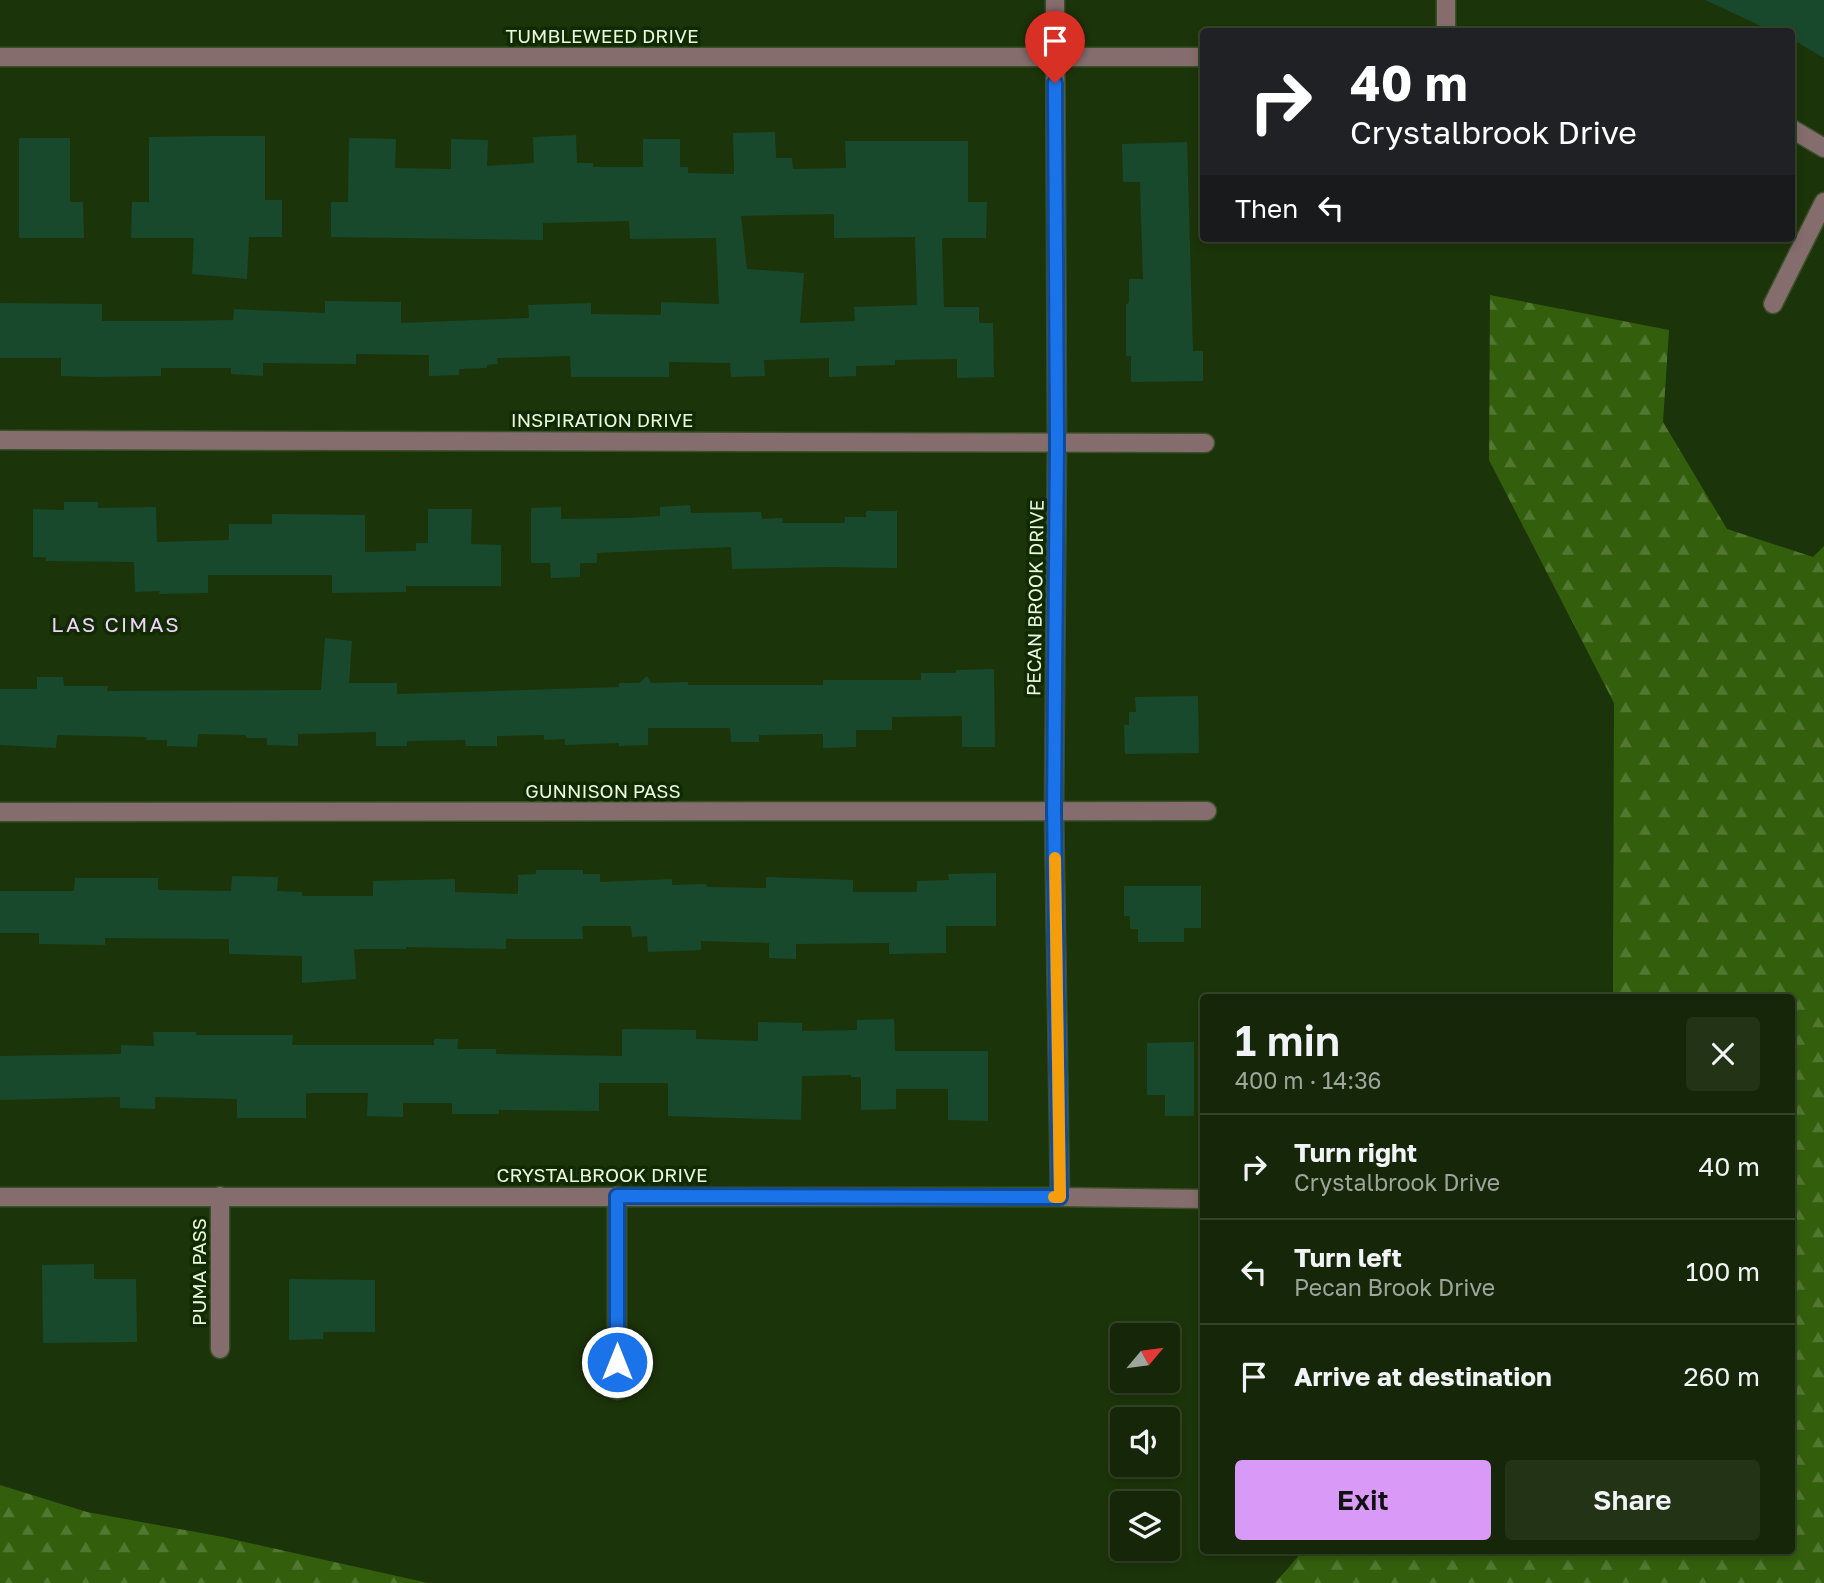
<!DOCTYPE html>
<html lang="en">
<head>
<meta charset="utf-8">
<style>
	body { margin:0; font-family:"Golos Text",sans-serif; background:#223316; color:#f1f3f6; height:100vh; display:flex; flex-direction:column; font-size:26px; white-space:nowrap }
	* { box-sizing:border-box; margin:0 }
	p { font-size:23px; color:#9da59c }
	.icon { flex:none; width:38px; height:38px; fill:none; stroke:currentColor; stroke-width:2; stroke-linecap:round; stroke-linejoin:round }
	.map { position:relative; flex:1; overflow:hidden }
	.side { position:absolute; left:1200px; top:994px; width:595px; height:560px; display:flex; flex-direction:column; background:#152708; border-radius:7px; box-shadow:0 4px 10px #0003,0 0 0 2px #344429 }
	.side>* { flex:none }
	.top-card { position:absolute; left:1200px; top:28px; width:595px; height:214px; border-radius:7px; box-shadow:0 4px 10px #0003,0 0 0 2px #344429; background:#202124; color:#fff; overflow:hidden }
	.needle { width:46px; rotate:61deg }
	.buttons { position:absolute; left:1110px; top:1323px; display:grid; gap:14px }
	.buttons a { display:grid; place-items:center; width:70px; height:70px; border-radius:7px; background:#152708; box-shadow:0 4px 10px #0003,0 0 0 2px #344429; font-size:35px }
	.pin { position:absolute; display:grid; place-items:center; width:60px; height:60px; color:#fff; margin:-72px -30px; border-radius:50% 50% 50% 0; rotate:-45deg; box-shadow:0 0 7px #0007 }
	.pin .icon { rotate:45deg }
	.me { position:absolute; width:77px; margin:-38px; rotate:0deg; stroke-linejoin:round; filter:drop-shadow(0 0 5px #0008) }
	.turn { display:flex; align-items:center; gap:24px; height:147px; padding:0 35px; font-size:32px }
	.turn .icon { width:91px; height:91px; stroke-width:2.5 }
	.turn b { display:block; font-size:49px; line-height:60px }
	.then { display:flex; align-items:center; height:66px; padding:0 35px; background:#0003; gap:14px; font-size:26px }
	.round { display:grid; place-items:center; flex:none; width:74px; height:74px; border-radius:7px; background:#223316 }
	.overview { display:flex; align-items:center; justify-content:space-between; height:119px; padding:0 35px }
	h1 { font-size:42px; font-weight:600; line-height:52px }
	.primary-button { display:flex; gap:14px; margin-top:auto; padding:14px 35px }
	.primary-button a { flex:1; height:80px; border-radius:7px; background:#d99af7; color:#111; font-size:28px; font-weight:600; line-height:80px; text-align:center }
	.primary-button a+a { background:#223316; color:#f1f3f6 }
	ul { padding:0; list-style:none }
	li { display:flex; align-items:center; gap:21px; height:105px; padding:0 35px; border-top:2px solid #344429 }
	li div { flex:1 }
	li b { display:block; font-size:26px }
	li em { font-style:normal }
	.map>svg:first-child { display:block }
</style>
</head>
<body>
<div class="map">
<svg width="1824" height="1583" viewBox="0 0 1824 1583">
	<defs>
		<pattern id="forest-firs" width="22" height="20" patternUnits="userSpaceOnUse" patternTransform="scale(1.75)"><rect width="22" height="20" fill="#335f0d"/><path d="M5 1l3.5 6h-7zM16 11l3.5 6h-7z" fill="#517730"/></pattern>
	</defs>
	<rect width="100%" height="100%" fill="#1c340a"/>
	<path fill="url(#forest-firs)" d="M 1490,295 L 1669,330 L 1663,422 L 1727,529 L 1813,557 L 1824,546 L 1824,1583 L 1275,1583 L 1303,1551 L 1792,1550 L 1792,998 L 1613,997 L 1614,703 L 1489,460 Z
		M 0,1485 L 87,1512 L 223,1537 L 428,1583 L 0,1583 Z"/>
	<path fill="#19492d" fill-rule="evenodd" d="M 1705,0 L 1824,0 L 1824,58 L 1792,39 L 1792,32 L 1774,32 Z
		M 775,132 L 776,158 L 792,158 L 793,169 L 846,168 L 845,141 L 968,141 L 968,202 L 987,202 L 986,238 L 942,238 L 944,307 L 979,307 L 979,323 L 993,323 L 994,377 L 957,378 L 957,359 L 895,360 L 895,365 L 856,366 L 856,376 L 829,377 L 829,358 L 764,360 L 765,376 L 731,377 L 730,363 L 669,362 L 669,377 L 571,377 L 570,356 L 497,358 L 498,364 L 487,365 L 487,368 L 459,369 L 459,375 L 429,376 L 429,355 L 356,354 L 356,364 L 263,363 L 263,376 L 231,374 L 231,368 L 161,368 L 161,376 L 96,377 L 61,376 L 61,358 L 0,358 L 0,303 L 102,304 L 102,321 L 176,321 L 233,320 L 234,309 L 325,313 L 325,301 L 401,302 L 401,323 L 529,318 L 528,305 L 591,303 L 591,314 L 661,315 L 661,302 L 719,304 L 716,238 L 630,239 L 629,221 L 543,223 L 543,240 L 331,237 L 331,202 L 348,202 L 349,138 L 396,139 L 395,168 L 451,169 L 451,139 L 488,140 L 487,166 L 534,163 L 533,137 L 576,135 L 577,163 L 593,163 L 593,167 L 643,167 L 643,139 L 680,139 L 680,167 L 688,167 L 688,173 L 734,174 L 733,133 ZM 834,214 L 834,238 L 915,237 L 917,305 L 854,307 L 855,321 L 800,323 L 804,273 L 747,269 L 741,216 Z
		M 217,136 L 265,136 L 265,200 L 282,200 L 282,237 L 249,237 L 247,279 L 192,274 L 194,238 L 131,238 L 132,202 L 149,202 L 149,137 Z
		M 19,138 L 70,138 L 70,202 L 83,202 L 84,238 L 19,238 Z
		M 1187,142 L 1193,351 L 1203,351 L 1203,381 L 1131,382 L 1131,356 L 1126,356 L 1126,304 L 1129,303 L 1129,279 L 1143,279 L 1140,182 L 1123,182 L 1122,144 Z
		M 64,502 L 98,502 L 98,508 L 156,507 L 157,542 L 229,540 L 229,524 L 272,524 L 272,514 L 365,515 L 365,552 L 416,551 L 416,543 L 428,543 L 428,509 L 472,509 L 471,544 L 501,545 L 501,586 L 406,586 L 406,592 L 332,593 L 332,575 L 208,575 L 208,593 L 159,594 L 160,591 L 135,592 L 134,562 L 46,561 L 46,557 L 33,557 L 33,509 L 64,510 Z
		M 690,505 L 691,513 L 761,512 L 762,519 L 783,518 L 782,523 L 845,523 L 845,517 L 866,517 L 866,511 L 897,511 L 897,568 L 829,567 L 732,569 L 731,547 L 597,553 L 597,563 L 580,563 L 580,577 L 551,578 L 550,563 L 531,563 L 531,508 L 561,507 L 561,519 L 627,518 L 660,516 L 660,507 Z
		M 325,638 L 352,641 L 349,683 L 397,683 L 397,694 L 619,687 L 619,683 L 639,683 L 647,676 L 651,683 L 688,682 L 688,685 L 823,685 L 823,680 L 921,680 L 921,673 L 956,673 L 956,670 L 994,669 L 995,747 L 962,747 L 962,716 L 892,717 L 892,730 L 856,730 L 856,747 L 823,748 L 823,734 L 759,735 L 759,742 L 731,742 L 730,728 L 648,728 L 648,745 L 619,746 L 619,743 L 565,745 L 565,739 L 544,740 L 544,735 L 497,736 L 497,746 L 466,746 L 465,740 L 407,741 L 407,746 L 376,746 L 376,732 L 298,734 L 298,746 L 267,745 L 267,738 L 247,738 L 246,735 L 198,734 L 197,747 L 167,746 L 167,740 L 146,740 L 147,737 L 57,735 L 56,748 L 0,745 L 0,689 L 37,689 L 37,677 L 63,677 L 64,686 L 108,686 L 107,691 L 321,690 Z
		M 1198,696 L 1199,753 L 1125,754 L 1124,725 L 1129,725 L 1129,712 L 1136,712 L 1135,697 Z
		M 536,870 L 583,870 L 583,874 L 600,874 L 600,882 L 672,879 L 672,885 L 706,884 L 707,887 L 766,888 L 766,877 L 853,880 L 853,892 L 917,892 L 917,881 L 949,880 L 948,874 L 996,873 L 996,926 L 946,926 L 946,953 L 889,954 L 889,943 L 796,944 L 796,959 L 769,958 L 769,943 L 701,941 L 701,950 L 648,952 L 647,936 L 632,937 L 631,926 L 582,926 L 583,939 L 506,939 L 506,949 L 406,947 L 406,949 L 354,949 L 356,979 L 302,983 L 302,956 L 229,954 L 229,939 L 105,938 L 105,945 L 39,944 L 39,933 L 0,933 L 0,891 L 74,891 L 75,878 L 158,878 L 158,890 L 231,891 L 232,876 L 278,877 L 277,891 L 302,892 L 302,896 L 373,896 L 373,881 L 455,879 L 455,892 L 518,894 L 518,875 L 536,874 Z
		M 1124,886 L 1201,886 L 1201,928 L 1184,928 L 1184,942 L 1138,942 L 1138,929 L 1130,929 L 1130,916 L 1124,916 Z
		M 894,1019 L 895,1051 L 988,1051 L 988,1121 L 948,1120 L 948,1089 L 896,1089 L 896,1109 L 861,1110 L 861,1077 L 851,1077 L 851,1075 L 802,1076 L 801,1120 L 668,1116 L 668,1083 L 599,1083 L 599,1111 L 499,1110 L 499,1114 L 452,1114 L 452,1103 L 403,1103 L 403,1117 L 367,1116 L 368,1093 L 306,1093 L 306,1118 L 237,1118 L 237,1099 L 155,1097 L 155,1109 L 120,1108 L 120,1097 L 0,1100 L 0,1056 L 121,1054 L 121,1045 L 154,1046 L 153,1032 L 196,1032 L 196,1035 L 293,1035 L 292,1045 L 434,1045 L 434,1039 L 458,1039 L 457,1049 L 496,1049 L 496,1054 L 622,1056 L 622,1029 L 696,1030 L 696,1039 L 758,1041 L 758,1022 L 802,1023 L 802,1031 L 857,1030 L 857,1020 Z
		M 1194,1042 L 1194,1116 L 1165,1116 L 1165,1095 L 1147,1095 L 1147,1043 Z
		M 94,1264 L 94,1279 L 136,1279 L 137,1342 L 43,1343 L 42,1265 Z
		M 289,1279 L 375,1280 L 375,1332 L 323,1332 L 323,1339 L 289,1340 Z"/>
	<g fill="none" stroke-linecap="round" stroke-linejoin="round">
		<g stroke="#395028" stroke-width="21">
			<path id="minor" d="M 1055,0 L 1057,443 L 1054,811 L 1060,1197
				M 1446,0 L 1446,32
				M 0,57 L 1204,57
				M 1792,129 L 1824,148
				M 1773,304 L 1824,202
				M 0,440 L 1205,443
				M 0,812 L 1207,811
				M 220,1196 L 220,1349
				M 617,1196 L 617,1390
				M 0,1197 L 1060,1197 L 1204,1199"/>
		</g>
		<use href="#minor" stroke="#856c6d" stroke-width="18"/>
	</g>
	<g fill="none" stroke-linecap="round" stroke-linejoin="round">
		<g stroke="#114b97" stroke-width="18">
			<path id="route" d="M 617,1362 L 617,1196 L 1060,1197 L 1054,811 L 1057,443 L 1055,83"/>
		</g>
		<use href="#route" stroke="#1a73e8" stroke-width="12"/>
		<path stroke="#f59e0b" stroke-width="12" d="M 1054,1197 L 1060,1197 L 1055,858"/>
	</g>
	<g text-anchor="middle" stroke-width="7" stroke-linejoin="round" paint-order="stroke">
		<g font-size="19" fill="#eafae2" stroke="#122a01">
			<text x="602" y="43">TUMBLEWEED DRIVE</text>
			<text x="602" y="427">INSPIRATION DRIVE</text>
			<text transform="translate(1035 598) rotate(-89)" y="7">PECAN BROOK DRIVE</text>
			<text x="603" y="798">GUNNISON PASS</text>
			<text x="602" y="1182">CRYSTALBROOK DRIVE</text>
			<text transform="translate(199 1272) rotate(-90)" y="7">PUMA PASS</text>
		</g>
		<g font-size="21" letter-spacing="2" fill="#eed4fb" stroke="#122a01">
			<text x="116" y="632">LAS CIMAS</text>
		</g>
	</g>
</svg>
<div class="buttons">
<a><svg class="needle" viewBox="-14 -14 28 28"><path d="M0-13l5 13h-10z" fill="#e53935"/><path d="M0 13l5-13h-10z" fill="#9da59c"/></svg></a>
<a><svg class="icon" aria-label="sound" viewBox="0 0 24 24"><path d="M4 9h4l5-4v14l-5-4H4zM17 9q2 3 0 6"/></svg></a>
<a><svg class="icon" aria-label="layers" viewBox="0 0 24 24"><path d="M12 4l9 5-9 5-9-5zM3 14l9 5 9-5"/></svg></a>
</div>
<div class="pin" style="left:1055px;top:83px;background:#d93025"><svg class="icon" aria-label="arrive" viewBox="0 0 24 24"><path d="M6 21V4h12l-3 4 3 4H6"/></svg></div>
<svg class="me" style="left:617px;top:1362px" viewBox="-20 -20 40 40"><circle r="17" fill="#1a73e8" stroke="#fff" stroke-width="3"/><path d="M0-11L8 9 0 5-8 9z" fill="#fff"/></svg>
<div class="top-card">
<div class="turn"><svg class="icon" aria-label="right" viewBox="0 0 24 24"><path d="M7 20v-9h11M14 6l5 5-5 5"/></svg><div><b>40 m</b>Crystalbrook Drive</div></div>
<div class="then">Then<svg class="icon" aria-label="left" viewBox="0 0 24 24"><path d="M17 20v-9H6M10 6l-5 5 5 5"/></svg></div>
</div>
<section class="side">
<div class="overview"><div><h1>1 min</h1><p>400 m · 14:36</p></div><a class="round"><svg class="icon" aria-label="close" viewBox="0 0 24 24"><path d="M6 6l12 12M18 6L6 18"/></svg></a></div>
<ul>
<li><svg class="icon" aria-label="right" viewBox="0 0 24 24"><path d="M7 20v-9h11M14 6l5 5-5 5"/></svg><div><b>Turn right</b><p>Crystalbrook Drive</p></div><em>40 m</em></li>
<li><svg class="icon" aria-label="left" viewBox="0 0 24 24"><path d="M17 20v-9H6M10 6l-5 5 5 5"/></svg><div><b>Turn left</b><p>Pecan Brook Drive</p></div><em>100 m</em></li>
<li><svg class="icon" aria-label="arrive" viewBox="0 0 24 24"><path d="M6 21V4h12l-3 4 3 4H6"/></svg><div><b>Arrive at destination</b></div><em>260 m</em></li>
</ul>
<div class="primary-button"><a>Exit</a><a>Share</a></div>
</section>
</div>
</body>
</html>
